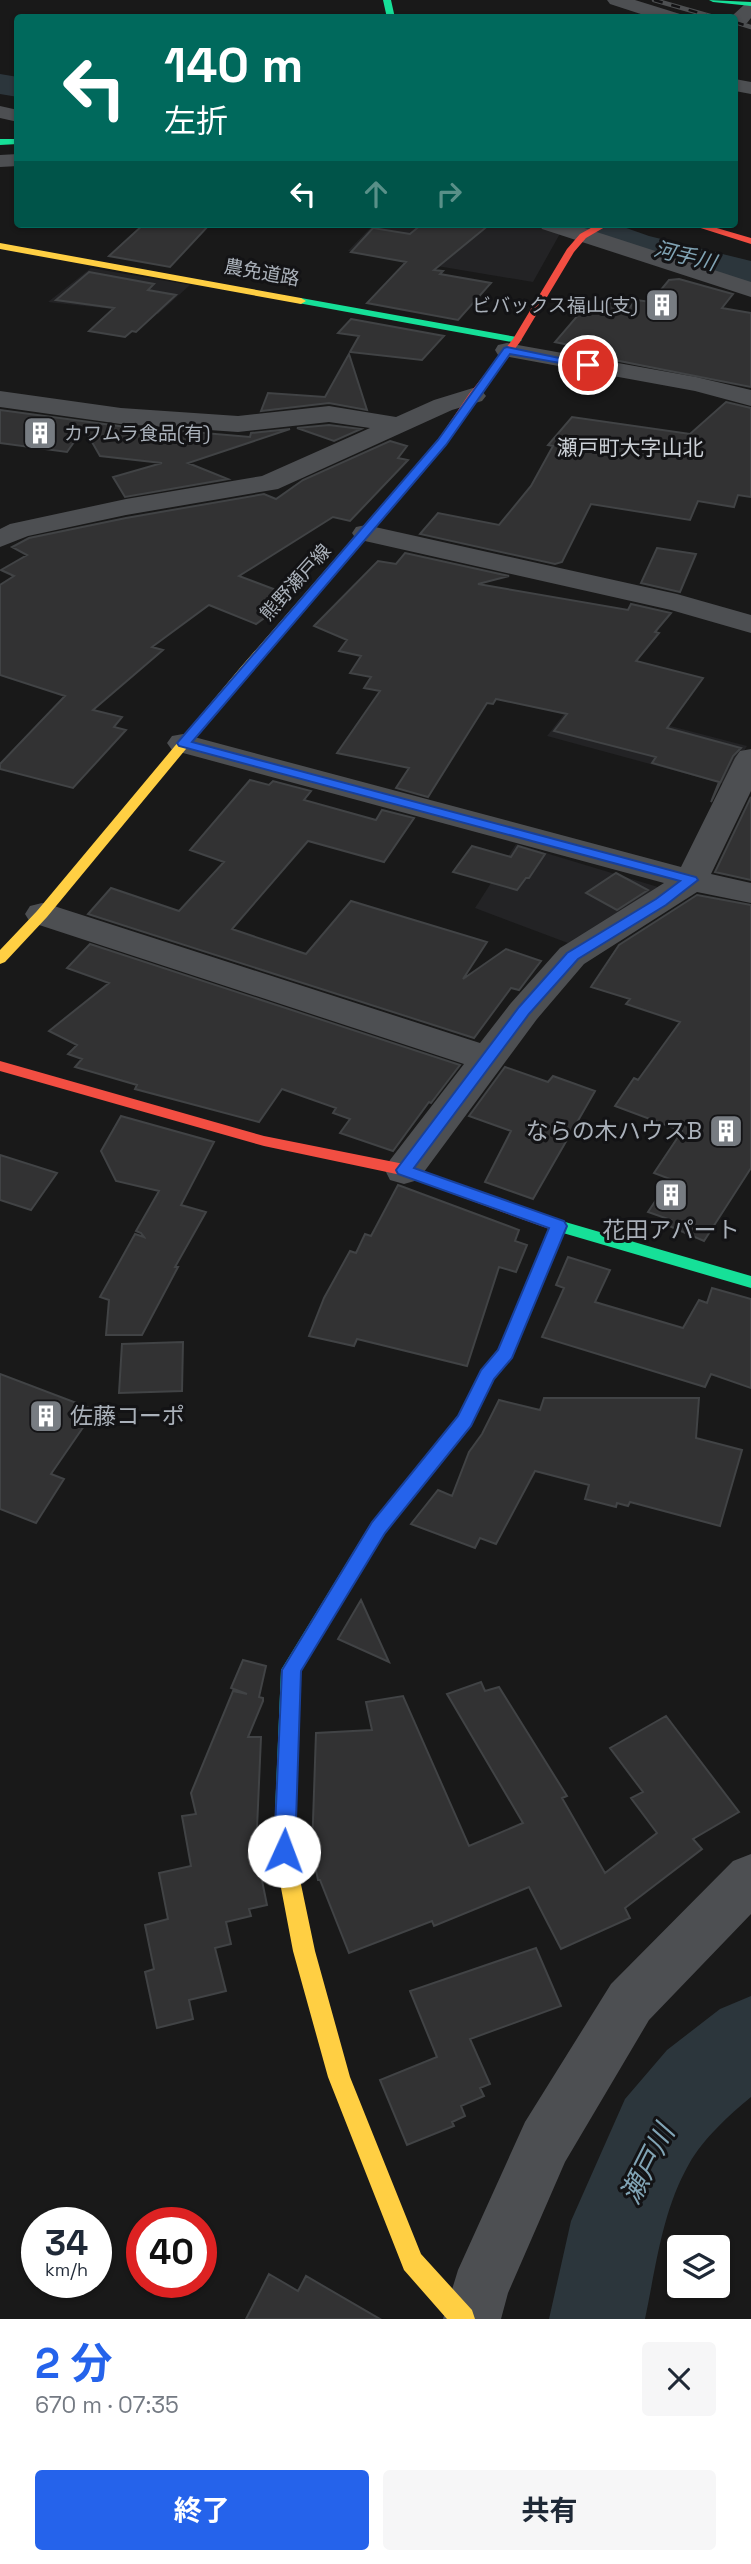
<!DOCTYPE html>
<html lang="ja">
<head>
<meta charset="utf-8">
<style>
	body { margin:0; font-family:"Space Grotesk","Noto Sans JP",sans-serif; background:#f6f6f7; color:#1f2937; height:100vh; display:flex; flex-direction:column; font-size:26px; white-space:nowrap }
	* { box-sizing:border-box; margin:0 }
	p { font-size:23px; color:#747a83 }
	.icon { flex:none; width:38px; height:38px; fill:none; stroke:currentColor; stroke-width:2; stroke-linecap:round; stroke-linejoin:round }
	.map { position:relative; height:2319px; overflow:hidden }
	.panel { display:flex; flex-direction:column; background:#fff; flex:1 }
	.panel>* { flex:none }
	.banner { position:absolute; left:14px; top:14px; width:724px; height:214px; border-radius:7px; box-shadow:0 2px 5px #0004; background:#00695c; color:#fff; overflow:hidden }
	.controls { position:absolute; left:667px; top:2235px; display:grid; gap:14px }
	.controls a { display:grid; place-items:center; width:63px; height:63px; border-radius:7px; background:#fff; box-shadow:0 2px 5px #0004; font-size:35px }
	.speed { position:absolute; left:21px; top:2207px; display:flex; gap:14px; font-size:35px; font-weight:700; text-align:center }
	.speed>* { display:grid; place-content:center; width:91px; height:91px; border-radius:50%; background:#fff; box-shadow:0 2px 5px #0004; line-height:1 }
	.speed small { font-size:18px; font-weight:400 }
	.speed .limit { border:10px solid #d22; background:#fff; color:#111 }
	.pin { position:absolute; display:grid; place-items:center; width:60px; height:60px; color:#fff; margin:-30px; border:4px solid #fff; border-radius:50%; box-shadow:0 2px 7px #0007 }
	.me { position:absolute; width:77px; margin:-38px; rotate:2deg; stroke-linejoin:round; filter:drop-shadow(0 0 5px #0008) }
	.turn { display:flex; align-items:center; gap:24px; height:147px; padding:0 35px; font-size:32px }
	.turn .icon { width:91px; height:91px; stroke-width:2.5 }
	.turn b { display:block; font-size:49px; line-height:60px }
	.lanes { display:flex; align-items:center; height:66px; padding:0 35px; background:#0003; justify-content:center; gap:35px; direction:ltr }
	.lanes .off { opacity:.35 }
	.round { display:grid; place-items:center; flex:none; width:74px; height:74px; border-radius:7px; background:#f6f6f7 }
	.overview { display:flex; align-items:center; justify-content:space-between; height:119px; padding:0 35px }
	h1 { font-size:42px; font-weight:700; line-height:52px; color:#2563eb }
	.action { display:flex; gap:14px; margin-top:auto; padding:14px 35px }
	.action a { flex:1; height:80px; border-radius:7px; background:#2563eb; color:#fff; font-size:28px; font-weight:700; line-height:80px; text-align:center }
	.action a+a { background:#f6f6f7; color:#1f2937 }
	.map>svg:first-child { display:block }
</style>
</head>
<body>
<div class="map">
<svg width="751" height="2319" viewBox="0 0 751 2319">
	<rect width="100%" height="100%" fill="#191919"/>
	<path fill="#232325" d="M 374,224 L 542,224 L 562,230 L 533,282 L 348,251 Z
		M 91,268 L 190,285 L 158,314 L 48,302 Z
		M 574,701 L 747,746 L 724,784 L 547,736 Z
		M 516,844 L 658,887 L 568,943 L 475,908 Z"/>
	<g fill="none" stroke-linecap="round" stroke-linejoin="round">
		<path fill="#2c363c" fill-rule="evenodd" d="M 0,74 L 18,77 L 18,97 L 0,94 Z
			M 562,224 L 615,224 L 649,236 L 751,261 L 751,283 L 624,252 L 567,232 Z
			M 751,1996 L 751,2097 C 729,2115 703,2139 689,2164 C 662,2211 656,2267 645,2319 L 549,2319 L 571,2221 L 625,2099 L 667,2050 L 720,2009 Z"/>
	</g>
	<path fill="#323233" stroke="#414345" stroke-width="2" d="M 144,224 L 210,224 L 170,267 L 109,256 Z
		M 422,224 L 490,224 L 434,270 L 443,271 L 440,274 L 491,283 L 458,320 L 367,303 L 406,262 L 351,252 L 373,228 L 410,234 Z
		M 89,272 L 154,284 L 148,290 L 176,295 L 136,332 L 132,331 L 125,337 L 89,331 L 114,308 L 56,300 Z
		M 679,279 L 733,294 L 722,308 L 751,313 L 751,387 L 589,355 L 593,350 L 555,342 L 591,300 L 630,307 L 636,300 L 651,302 L 669,280 Z
		M 351,319 L 444,336 L 422,360 L 350,352 L 359,336 L 338,333 Z
		M 349,354 L 367,410 L 329,403 L 261,411 L 268,393 L 325,397 Z
		M 726,402 L 751,408 L 751,497 L 738,495 L 734,507 L 698,501 L 690,520 L 591,504 L 562,562 L 555,564 L 420,534 L 438,513 L 499,525 L 531,486 L 553,446 L 548,445 L 572,417 L 690,434 Z
		M 0,410 L 134,428 L 144,431 L 146,428 L 250,437 L 251,433 L 290,429 L 188,463 L 228,479 L 125,497 L 113,477 L 162,463 L 100,456 L 84,428 L 67,452 L 0,443 Z
		M 329,425 L 361,429 L 334,441 L 297,428 Z
		M 390,441 L 407,446 L 398,458 L 408,460 L 350,521 L 333,517 L 239,576 L 292,596 L 289,600 L 256,624 L 209,605 L 152,647 L 163,650 L 93,710 L 122,717 L 114,727 L 126,730 L 73,788 L 0,769 L 0,764 L 65,696 L 0,675 L 0,585 L 14,576 L 1,570 L 27,555 L 12,547 L 29,538 L 126,518 L 264,494 L 276,499 L 303,480 Z
		M 657,548 L 696,554 L 680,592 L 641,583 Z
		M 405,553 L 509,576 L 478,584 L 628,610 L 631,604 L 671,613 L 655,632 L 659,633 L 636,661 L 703,678 L 667,728 L 741,748 L 733,756 L 711,802 L 719,782 L 652,763 L 656,757 L 554,731 L 567,714 L 496,699 L 493,704 L 487,703 L 428,797 L 396,788 L 409,768 L 337,753 L 380,691 L 364,688 L 371,677 L 350,673 L 361,656 L 339,651 L 347,640 L 314,626 L 378,561 L 396,564 Z
		M 250,780 L 269,785 L 273,781 L 311,791 L 304,800 L 376,820 L 382,810 L 414,818 L 384,862 L 308,841 L 232,929 L 306,954 L 351,901 L 487,942 L 463,979 L 506,949 L 541,961 L 519,990 L 511,988 L 474,1038 L 88,914 L 111,888 L 179,911 L 224,862 L 190,850 Z
		M 751,797 L 751,880 L 715,872 Z
		M 472,846 L 511,857 L 518,846 L 545,854 L 529,878 L 526,878 L 517,890 L 453,872 Z
		M 616,873 L 648,890 L 617,910 L 586,893 Z
		M 697,895 L 751,905 L 751,1168 L 704,1241 L 667,1225 L 671,1220 L 648,1212 L 670,1179 L 654,1173 L 682,1131 L 615,1106 L 634,1078 L 638,1080 L 680,1022 L 626,1004 L 630,999 L 591,987 L 619,945 Z
		M 90,944 L 460,1065 L 431,1103 L 429,1102 L 393,1151 L 340,1133 L 350,1119 L 333,1113 L 336,1108 L 282,1089 L 259,1122 L 135,1089 L 137,1085 L 75,1067 L 82,1059 L 68,1054 L 77,1045 L 49,1031 L 109,983 L 67,968 Z
		M 505,1067 L 548,1082 L 553,1076 L 595,1091 L 533,1199 L 485,1182 L 511,1131 L 469,1116 Z
		M 121,1116 L 214,1142 L 181,1205 L 206,1212 L 175,1267 L 178,1267 L 142,1335 L 106,1335 L 109,1300 L 100,1297 L 135,1234 L 144,1237 L 141,1233 L 136,1231 L 159,1191 L 116,1181 L 101,1151 Z
		M 0,1155 L 57,1173 L 31,1210 L 0,1200 Z
		M 398,1185 L 519,1230 L 515,1241 L 527,1245 L 516,1272 L 499,1267 L 467,1366 L 357,1339 L 354,1346 L 309,1336 L 324,1298 L 350,1251 L 356,1253 L 365,1234 L 371,1236 Z
		M 568,1257 L 610,1270 L 595,1302 L 683,1328 L 699,1300 L 707,1303 L 712,1288 L 751,1299 L 751,1388 L 711,1374 L 705,1387 L 542,1337 L 564,1288 L 556,1285 Z
		M 183,1342 L 182,1391 L 119,1393 L 122,1344 Z
		M 0,1374 L 95,1410 L 51,1474 L 64,1479 L 36,1523 L 0,1509 Z
		M 544,1398 L 699,1398 L 696,1438 L 742,1450 L 720,1526 L 630,1502 L 628,1506 L 617,1503 L 616,1507 L 585,1499 L 589,1485 L 535,1471 L 496,1544 L 480,1538 L 475,1548 L 411,1524 L 438,1490 L 452,1496 L 469,1452 L 482,1434 L 499,1400 L 540,1410 Z
		M 361,1600 L 389,1662 L 338,1639 Z
		M 243,1660 L 266,1666 L 259,1697 L 263,1698 L 263,1701 L 248,1737 L 261,1737 L 256,1851 L 267,1905 L 249,1909 L 251,1916 L 226,1922 L 231,1944 L 215,1948 L 226,1991 L 189,2000 L 193,2019 L 157,2028 L 145,1972 L 154,1969 L 145,1925 L 168,1919 L 159,1873 L 191,1866 L 182,1816 L 196,1814 L 191,1793 L 233,1691 L 247,1694 L 231,1688 Z
		M 481,1682 L 485,1691 L 499,1687 L 567,1796 L 562,1798 L 605,1873 L 657,1833 L 631,1798 L 643,1792 L 610,1748 L 666,1716 L 739,1812 L 693,1839 L 702,1849 L 625,1908 L 630,1918 L 561,1949 L 529,1887 L 434,1926 L 432,1921 L 349,1953 L 320,1880 L 318,1880 L 312,1851 L 316,1733 L 372,1730 L 366,1702 L 403,1696 L 469,1846 L 523,1823 L 447,1694 Z
		M 536,1948 L 561,2006 L 470,2039 L 490,2084 L 480,2088 L 484,2096 L 461,2106 L 465,2116 L 452,2122 L 454,2126 L 407,2145 L 380,2080 L 437,2057 L 410,1991 Z
		M 269,2274 L 298,2291 L 306,2276 L 380,2319 L 246,2319 Z"/>
	<g fill="none" stroke-linecap="round" stroke-linejoin="round">
		<path fill="#4d4f52" fill-rule="evenodd" d="M 607,0 L 635,0 L 680,14 L 682,18 L 653,18 L 610,4 Z
			M 751,3 L 751,18 L 747,23 L 735,23 L 733,15 L 745,4 Z
			M 735,79 L 751,82 L 751,94 L 735,91 Z
			M 0,106 L 18,110 L 18,122 L 0,118 Z
			M 18,154 L 18,166 L 0,167 L 0,155 Z
			M 539,224 L 572,224 L 751,282 L 751,297 L 542,229 Z
			M 507,343 L 696,377 L 751,390 L 751,406 L 695,391 L 498,355 L 495,350 L 498,345 Z
			M 473,388 L 482,391 L 486,396 L 482,401 L 452,410 L 278,489 L 126,515 L 28,536 L 0,547 L 0,529 L 10,524 L 126,499 L 262,476 L 370,428 L 329,422 L 238,432 L 121,424 L 0,407 L 0,391 L 121,408 L 238,416 L 329,406 L 396,417 L 434,400 Z
			M 366,525 L 677,594 L 751,615 L 751,633 L 671,610 L 356,539 L 352,533 L 356,527 Z
			M 183,734 L 681,867 L 735,758 L 740,751 L 751,749 L 751,791 L 711,874 L 751,883 L 751,903 L 697,892 L 584,964 L 537,1019 L 418,1180 L 404,1184 L 390,1180 L 385,1170 L 390,1160 L 464,1064 L 30,922 L 25,914 L 30,906 L 42,903 L 54,906 L 480,1043 L 511,1003 L 560,948 L 664,883 L 172,750 L 167,743 L 172,736 Z
			M 751,1854 L 751,1914 L 649,2020 L 565,2162 L 508,2293 L 501,2319 L 443,2319 L 458,2270 L 525,2122 L 611,1984 L 733,1861 Z"/>
		<path fill="#16e098" fill-rule="evenodd" d="M 383,0 L 391,0 L 395,18 L 387,18 Z
			M 709,0 L 751,2 L 751,6 L 713,2 Z
			M 0,139 L 18,139 L 18,144 L 0,145 Z
			M 301,298 L 517,337 L 522,340 L 517,343 L 298,303 L 296,301 Z
			M 555,1219 L 751,1276 L 751,1288 L 563,1233 L 514,1353 L 494,1379 L 471,1426 L 385,1533 L 301,1671 L 295,1812 L 292,1819 L 285,1821 L 278,1819 L 275,1812 L 281,1670 L 371,1523 L 458,1417 L 481,1370 L 498,1350 L 549,1228 L 547,1225 L 549,1221 Z"/>
		<path fill="#ffcf43" fill-rule="evenodd" d="M 0,243 L 301,298 L 306,301 L 301,304 L 0,249 Z
			M 374,514 L 384,516 L 248,674 L 47,917 L 5,962 L 0,964 L 0,950 L 37,911 L 240,668 Z
			M 285,1803 L 292,1805 L 295,1812 L 294,1851 L 315,1951 L 350,2077 L 421,2254 L 472,2310 L 475,2319 L 447,2319 L 404,2270 L 328,2077 L 293,1951 L 274,1851 L 275,1812 L 278,1805 Z"/>
		<path fill="#f24e42" fill-rule="evenodd" d="M 598,224 L 610,224 L 586,238 L 574,252 L 520,342 L 477,398 L 446,444 L 382,518 L 374,518 L 374,514 L 438,440 L 469,394 L 513,339 L 567,249 L 580,234 Z
			M 688,224 L 703,224 L 751,238 L 751,244 Z
			M 0,1061 L 264,1136 L 404,1164 L 561,1221 L 563,1225 L 561,1229 L 555,1231 L 401,1175 L 264,1146 L 0,1071 Z"/>
		<g stroke="#4d4f51" stroke-width="4.5">
			<path id="rail" d="M 654,0 L 717,18
				M 735,22 L 751,27"/>
		</g>
		<use href="#rail" stroke="#131315" stroke-width="2.5" stroke-dasharray="9" stroke-linecap="butt"/>
	</g>
	<path fill="#2563eb" stroke="#184099" stroke-width="2" d="M 507,347 L 593,365 L 588,368 L 510,354 L 446,445 L 192,742 L 696,877 L 698,880 L 666,905 L 578,959 L 529,1014 L 414,1168 L 564,1221 L 567,1226 L 512,1358 L 494,1379 L 471,1426 L 385,1533 L 301,1671 L 295,1851 L 292,1858 L 284,1861 L 277,1858 L 274,1851 L 282,1670 L 372,1522 L 458,1416 L 481,1370 L 498,1350 L 549,1228 L 398,1174 L 396,1170 L 519,1007 L 567,953 L 656,899 L 680,881 L 179,746 L 177,743 L 438,440 L 504,348 Z"/>
	<defs>
		<g id="building-square" transform="scale(1.75)"><rect x="-9" y="-9" width="18" height="18" rx="4" fill="#777c82" stroke="#131315"/><path d="M-4-6H4V6H1V3H-1V6H-4ZM-2.5-4.3h1.7v1.8h-1.7ZM.8-4.3h1.7v1.8H.8ZM-2.5-1h1.7V.8h-1.7ZM.8-1h1.7V.8H.8Z" fill="#fff"/></g>
	</defs>
	<g fill-rule="evenodd">
		<use href="#building-square" x="662" y="305"/>
		<use href="#building-square" x="40" y="433"/>
		<use href="#building-square" x="726" y="1131"/>
		<use href="#building-square" x="671" y="1195"/>
		<use href="#building-square" x="46" y="1416"/>
	</g>
	<g text-anchor="middle" stroke-width="6" stroke-linejoin="round" paint-order="stroke">
		<g font-size="19" fill="#aab1ba" stroke="#131315">
			<text transform="translate(262 272) rotate(10)" y="7">農免道路</text>
			<text transform="translate(295 582) rotate(-48)" y="7">熊野瀬戸線</text>
		</g>
		<g font-size="19" fill="#aab1ba" stroke="#131315" text-anchor="end">
			<text x="638" y="312">ビバックス福山(支)</text>
			<text x="64" y="440" text-anchor="start">カワムラ食品(有)</text>
		</g>
		<g font-size="21" font-style="italic" fill="#81a4b5" stroke="#131315">
			<text transform="translate(685 256) rotate(14)" y="7">河手川</text>
		</g>
		<g font-size="21" fill="#cbd0d6" stroke="#131315">
			<text x="630" y="455">瀬戸町大字山北</text>
		</g>
		<g font-size="23" fill="#aab1ba" stroke="#131315" text-anchor="end">
			<text x="702" y="1139">ならの木ハウスB</text>
			<text x="671" y="1238" text-anchor="middle">花田アパート</text>
			<text x="70" y="1424" text-anchor="start">佐藤コーポ</text>
		</g>
		<g font-size="28" font-style="italic" fill="#81a4b5" stroke="#131315">
			<text transform="translate(647 2164) rotate(-63)" y="10">瀬戸川</text>
		</g>
	</g>
</svg>
<div class="controls">
<a><svg class="icon" aria-label="layers" viewBox="0 0 24 24"><path d="M12 4l9 5-9 5-9-5zM3 14l9 5 9-5"/></svg></a>
</div>
<div class="speed"><div>34<small>km/h</small></div><div class="limit">40</div></div>
<div class="pin" style="left:588px;top:365px;background:#d93025"><svg class="icon" aria-label="arrive" viewBox="0 0 24 24"><path d="M6 21V4h12l-3 4 3 4H6"/></svg></div>
<svg class="me" style="left:284px;top:1851px" viewBox="-20 -20 40 40"><circle r="19" fill="#fff"/><path d="M0-13L10 11 0 6-10 11z" fill="#2563eb"/></svg>
<div class="banner">
<div class="turn"><svg class="icon" aria-label="left" viewBox="0 0 24 24"><path d="M17 20v-9H6M10 6l-5 5 5 5"/></svg><div><b>140 m</b>左折</div></div>
<div class="lanes"><svg class="icon" aria-label="left" viewBox="0 0 24 24"><path d="M17 20v-9H6M10 6l-5 5 5 5"/></svg><svg class="icon off" aria-label="ahead" viewBox="0 0 24 24"><path d="M12 20V5M6 11l6-6 6 6"/></svg><svg class="icon off" aria-label="right" viewBox="0 0 24 24"><path d="M7 20v-9h11M14 6l5 5-5 5"/></svg></div>
</div>
</div>
<section class="panel">
<div class="overview"><div><h1>2 分</h1><p>670 m · 07:35</p></div><a class="round"><svg class="icon" aria-label="close" viewBox="0 0 24 24"><path d="M6 6l12 12M18 6L6 18"/></svg></a></div>
<div class="action"><a>終了</a><a>共有</a></div>
</section>
</body>
</html>
